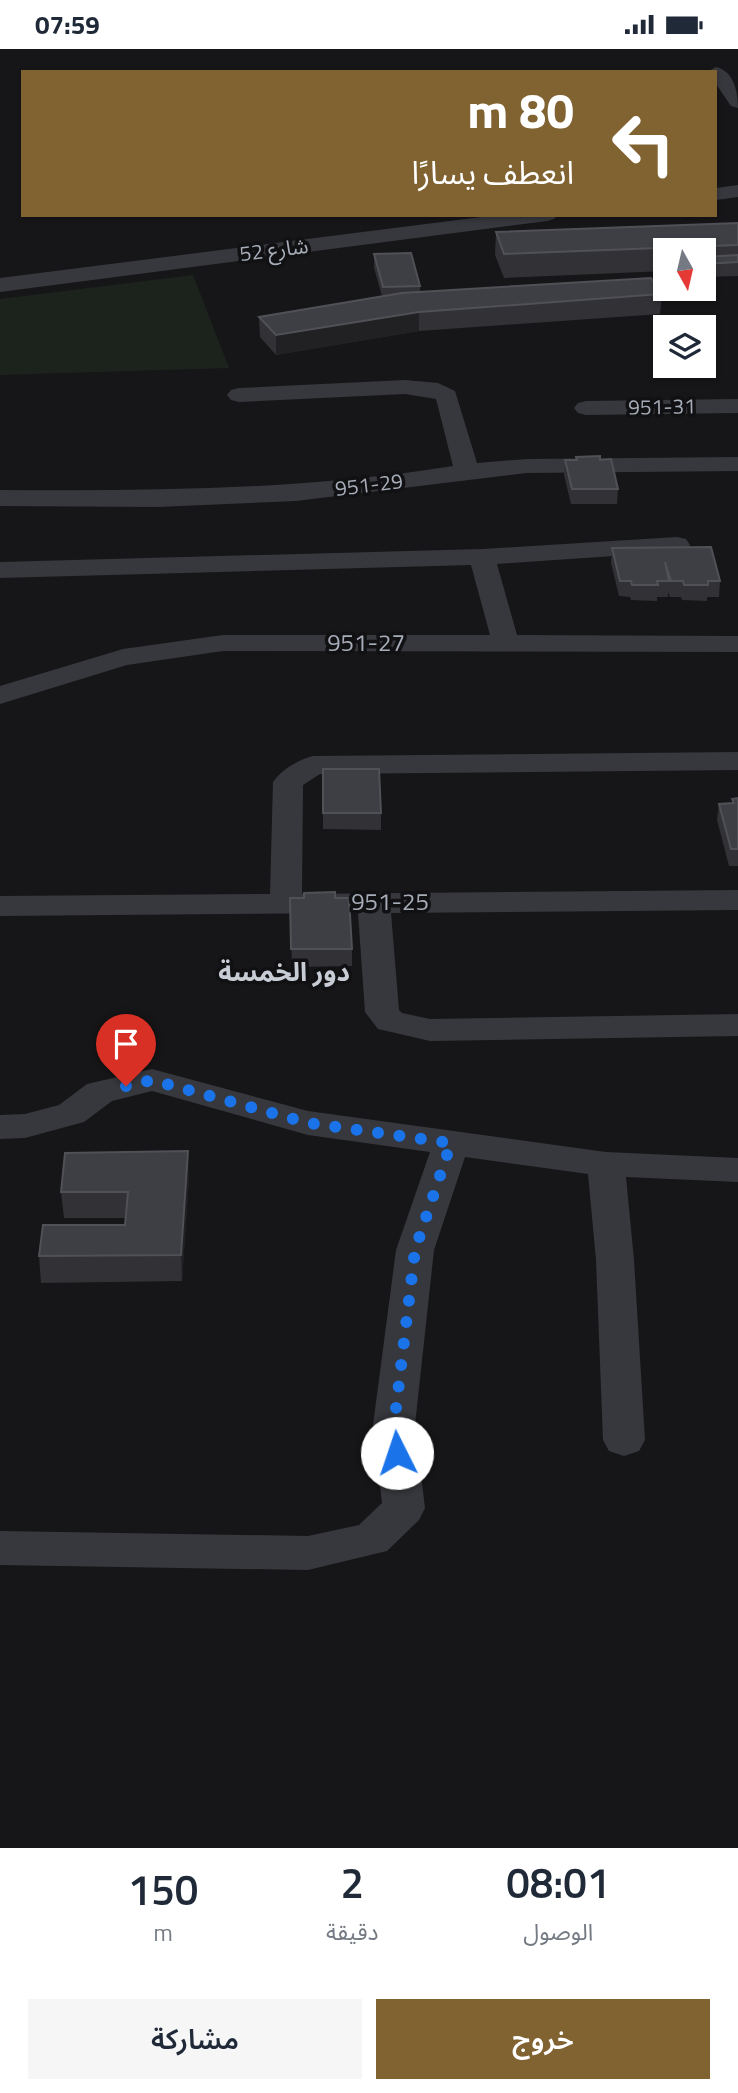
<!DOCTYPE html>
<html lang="ar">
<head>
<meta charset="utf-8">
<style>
	body { margin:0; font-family:"Titillium Web","Noto Sans Arabic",sans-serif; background:#f6f6f7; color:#1f2937; direction:rtl; height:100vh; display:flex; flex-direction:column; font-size:26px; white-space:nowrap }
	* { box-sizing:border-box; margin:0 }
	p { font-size:23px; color:#747a83 }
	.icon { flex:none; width:38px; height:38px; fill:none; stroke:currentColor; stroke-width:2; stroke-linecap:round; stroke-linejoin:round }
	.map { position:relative; height:1799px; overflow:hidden; direction:ltr }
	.side { display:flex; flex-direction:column; background:#fff; flex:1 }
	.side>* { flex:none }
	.guide { position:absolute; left:21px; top:21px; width:696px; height:147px; border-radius:0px; box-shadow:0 2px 5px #0004; direction:rtl; background:#816332; color:#fff; overflow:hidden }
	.needle { width:46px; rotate:172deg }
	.controls { position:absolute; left:653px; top:189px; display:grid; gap:14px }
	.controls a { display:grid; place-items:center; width:63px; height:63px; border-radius:0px; background:#fff; box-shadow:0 2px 5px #0004; font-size:35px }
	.pin { position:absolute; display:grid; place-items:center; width:60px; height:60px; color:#fff; margin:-72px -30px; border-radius:50% 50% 50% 0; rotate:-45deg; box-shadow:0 0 7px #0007 }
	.pin .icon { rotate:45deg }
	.me { position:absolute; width:77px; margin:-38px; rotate:356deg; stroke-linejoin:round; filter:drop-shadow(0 0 5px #0008) }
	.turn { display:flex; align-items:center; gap:24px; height:147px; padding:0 28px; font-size:32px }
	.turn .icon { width:91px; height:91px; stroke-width:2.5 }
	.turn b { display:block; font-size:49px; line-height:60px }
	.eta { display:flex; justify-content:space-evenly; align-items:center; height:119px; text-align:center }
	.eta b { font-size:42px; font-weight:600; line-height:49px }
	.action { display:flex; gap:14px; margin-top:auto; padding:14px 28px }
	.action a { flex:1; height:80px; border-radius:0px; background:#816332; color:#fff; font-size:28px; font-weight:600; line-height:80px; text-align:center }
	.action a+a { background:#f6f6f7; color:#1f2937 }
	.status { display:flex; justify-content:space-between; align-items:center; height:49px; padding:0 35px; background:#fff; direction:ltr }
	.status svg { height:19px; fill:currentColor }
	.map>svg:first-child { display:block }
</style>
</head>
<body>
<div class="status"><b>07:59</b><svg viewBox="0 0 49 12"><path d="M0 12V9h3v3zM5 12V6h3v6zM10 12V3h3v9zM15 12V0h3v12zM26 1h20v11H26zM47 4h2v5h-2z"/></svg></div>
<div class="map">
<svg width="738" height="1799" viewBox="0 0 738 1799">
	<rect width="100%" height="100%" fill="#161618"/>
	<path fill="#1c231c" d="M 193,226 L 229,319 L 0,326 L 0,250 Z"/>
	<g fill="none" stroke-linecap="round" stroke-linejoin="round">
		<path fill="#37383d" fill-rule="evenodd" d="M 716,18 C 734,22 738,43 738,59 L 731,57 L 716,35 L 716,23 L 707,23 Z
			M 738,136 L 738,148 L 716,151 L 716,139 Z
			M 497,166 L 557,166 L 554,170 L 547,172 L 0,243 L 0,229 Z
			M 405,331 L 438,334 L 455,342 L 477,414 L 527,410 L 738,408 L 738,422 L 527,424 L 296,452 L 158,458 L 0,457 L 0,441 C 152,442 303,441 453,417 L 436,350 L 405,345 L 239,353 L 231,351 L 227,346 L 231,341 L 239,339 Z
			M 738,350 L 738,364 L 586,366 L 578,364 L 574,359 L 578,354 L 586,352 Z
			M 677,488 L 686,490 L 690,496 L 686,502 L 497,515 L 517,586 L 738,587 L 738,603 L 223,602 L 127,616 L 0,655 L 0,637 L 123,600 L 223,586 L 490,586 L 471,516 L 0,529 L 0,513 L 482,500 Z
			M 738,703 L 738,721 L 320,725 L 303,736 L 302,845 L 738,841 L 738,861 L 391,864 L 399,961 L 402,964 L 430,970 L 738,965 L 738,987 L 430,992 L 378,980 L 365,963 L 358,864 L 0,867 L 0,847 L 270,845 L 273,733 C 282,720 298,711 313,707 Z
			M 152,1020 L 308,1062 L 606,1103 L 738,1109 L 738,1133 L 626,1128 L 634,1211 L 645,1391 L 639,1402 L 624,1407 L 609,1402 L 603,1391 L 596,1211 L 588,1125 L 465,1108 L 434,1201 L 415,1376 L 425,1459 L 419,1471 L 387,1502 L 308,1521 L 0,1516 L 0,1482 L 308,1487 L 359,1476 L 382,1454 L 373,1376 L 396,1201 L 430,1103 L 308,1086 L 152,1042 L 112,1052 L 84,1073 L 25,1089 L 0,1090 L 0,1066 L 25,1065 L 59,1056 L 87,1035 Z"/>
	</g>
	<path fill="#323236" d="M 738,174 L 738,227 L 704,228 L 704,201 L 665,201 L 665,222 L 504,229 L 495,206 L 496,183 Z
		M 374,205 L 420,237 L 420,243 L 662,245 L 660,265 L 419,282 L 276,306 L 260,288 L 259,268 L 382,247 L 374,219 Z
		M 576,408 L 600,411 L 618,440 L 617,455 L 571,455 L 564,426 L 565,411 L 576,411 Z
		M 612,499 L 720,532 L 719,548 L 707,548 L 707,552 L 682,551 L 681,548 L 670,548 L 668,543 L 668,548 L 657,548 L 657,552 L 631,551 L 630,548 L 619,547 L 611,514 Z
		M 323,720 L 381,764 L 381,781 L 323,780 Z
		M 738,749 L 738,817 L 729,817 L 717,771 L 719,755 L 732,754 L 732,750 Z
		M 290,849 L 335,849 L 352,900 L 352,917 L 292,918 Z
		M 189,1128 L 182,1232 L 41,1234 L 39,1207 L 125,1176 L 126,1169 L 64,1169 L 61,1143 Z"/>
	<path fill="#212124" d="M 419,263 L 419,282 L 276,306 L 276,286 Z
		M 188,1102 L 189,1128 L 182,1232 L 181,1206 Z"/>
	<path fill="#3e3f44" stroke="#4f5156" stroke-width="2" d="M 738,174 L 738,196 L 504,205 L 496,183 Z
		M 411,204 L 420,237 L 383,238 L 374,205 Z
		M 738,206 L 738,213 L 704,215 L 704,208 Z
		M 651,229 L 662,245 L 419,263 L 276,286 L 259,268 L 402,244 Z
		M 600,407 L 600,411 L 611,410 L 618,440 L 572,440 L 565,411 L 577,411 L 576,408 Z
		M 711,498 L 720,532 L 708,532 L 708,536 L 684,536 L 683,532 L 671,532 L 665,513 L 669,532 L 657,532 L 658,536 L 632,536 L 631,532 L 620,532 L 612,499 Z
		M 323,720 L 379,720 L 381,764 L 323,764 Z
		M 738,749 L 738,800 L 731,800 L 719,755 L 734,754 L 732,750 Z
		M 335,843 L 335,849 L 349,849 L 352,900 L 291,900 L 290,849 L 304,849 L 304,844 Z
		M 188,1102 L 181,1206 L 39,1207 L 43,1176 L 125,1176 L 128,1143 L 61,1143 L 65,1104 Z"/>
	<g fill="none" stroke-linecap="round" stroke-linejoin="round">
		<path stroke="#1a73e8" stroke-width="12" stroke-dasharray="0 21.6" d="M 126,1037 L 152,1031 L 308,1074 L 451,1094 L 415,1201 L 394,1376 L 397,1404"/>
	</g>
	<g text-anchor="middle" stroke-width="7" stroke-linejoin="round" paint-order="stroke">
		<g font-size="21" fill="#a7adb8" stroke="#111113">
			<text transform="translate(274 201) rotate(-7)" y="7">شارع 52</text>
			<text transform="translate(662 358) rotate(-1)" y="7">951-31</text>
			<text transform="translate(369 436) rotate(-7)" y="7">951-29</text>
		</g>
		<g font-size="24" fill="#a7adb8" stroke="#111113">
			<text x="366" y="602">951-27</text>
			<text x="390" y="861">951-25</text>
		</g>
		<g font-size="26" font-weight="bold" fill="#c8ccd4" stroke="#111113">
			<text x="284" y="932">دور الخمسة</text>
		</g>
	</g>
</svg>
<div class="controls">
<a><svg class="needle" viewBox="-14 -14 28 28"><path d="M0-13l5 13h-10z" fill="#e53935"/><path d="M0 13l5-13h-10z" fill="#747a83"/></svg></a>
<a><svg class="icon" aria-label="layers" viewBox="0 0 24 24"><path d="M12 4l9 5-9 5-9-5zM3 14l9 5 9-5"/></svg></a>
</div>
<div class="pin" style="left:126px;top:1037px;background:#d93025"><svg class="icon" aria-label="arrive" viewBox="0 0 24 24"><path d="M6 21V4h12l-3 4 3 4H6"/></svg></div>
<svg class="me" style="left:397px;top:1404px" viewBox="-20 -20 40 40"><circle r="19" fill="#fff"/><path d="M0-13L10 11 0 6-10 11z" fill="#1a73e8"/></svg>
<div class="guide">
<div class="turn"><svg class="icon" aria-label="left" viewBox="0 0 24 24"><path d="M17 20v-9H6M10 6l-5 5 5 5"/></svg><div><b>80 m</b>انعطف يسارًا</div></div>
</div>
</div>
<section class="side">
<div class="eta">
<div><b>08:01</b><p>الوصول</p></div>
<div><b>2</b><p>دقيقة</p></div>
<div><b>150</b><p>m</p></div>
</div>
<div class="action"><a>خروج</a><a>مشاركة</a></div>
</section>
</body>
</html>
